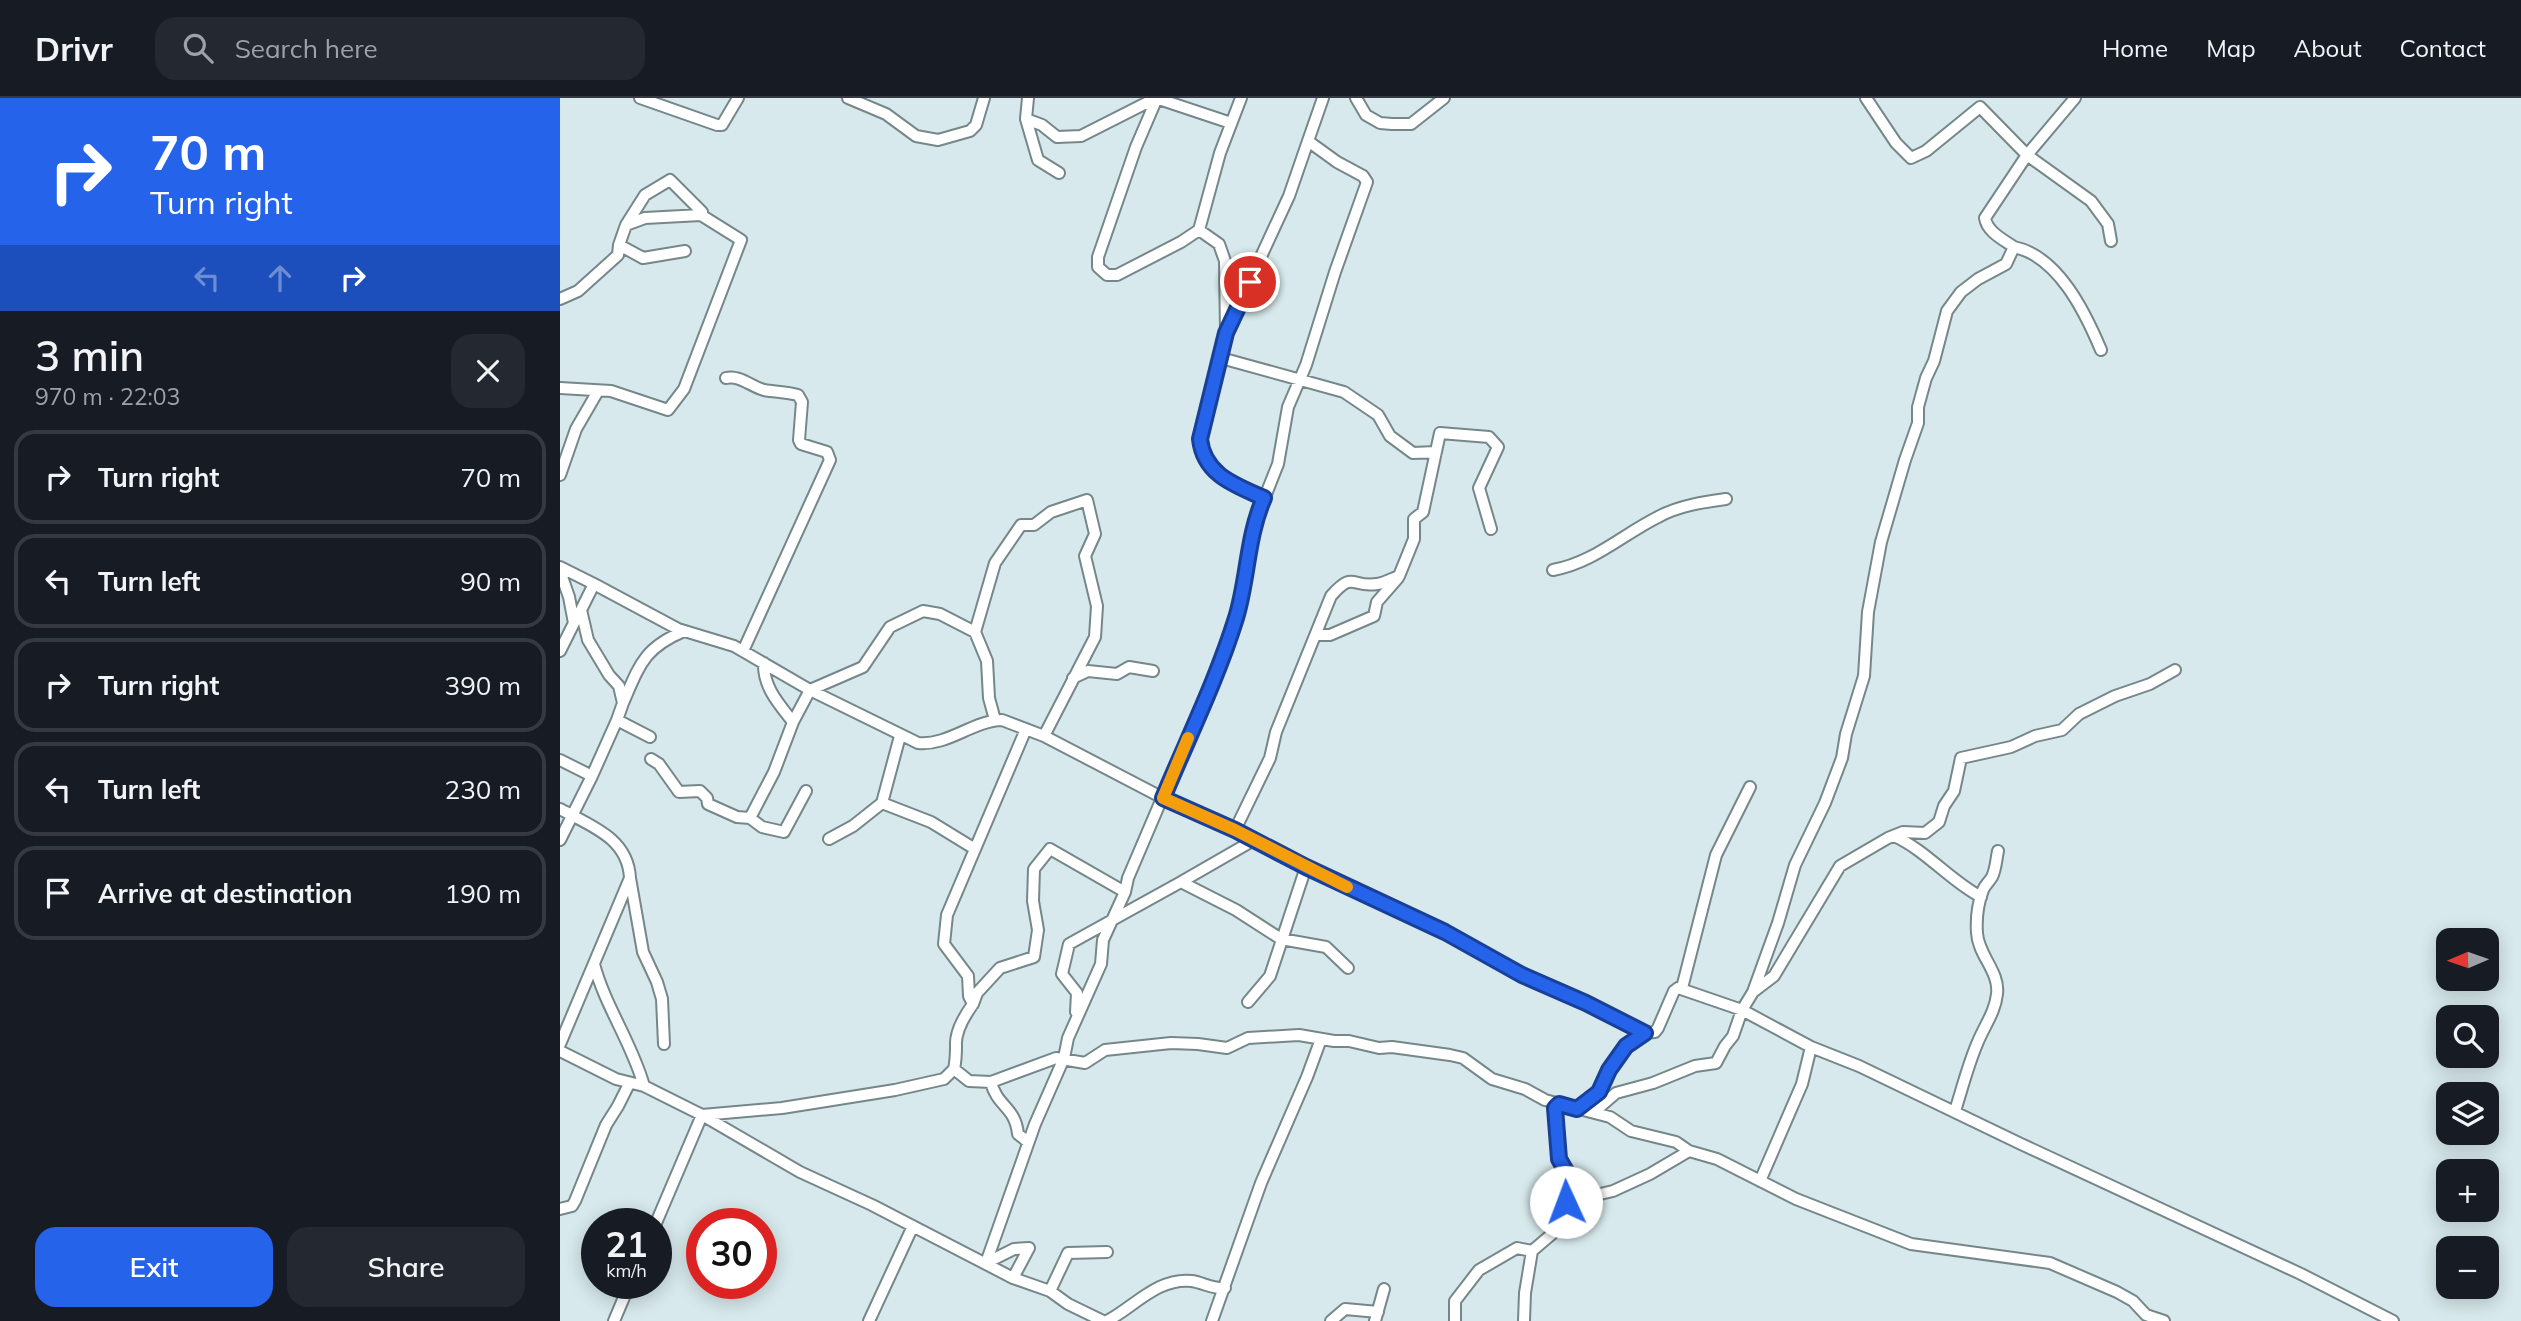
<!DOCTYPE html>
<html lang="en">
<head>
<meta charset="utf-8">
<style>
	body { margin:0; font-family:Mulish,sans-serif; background:#242831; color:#f1f3f6; height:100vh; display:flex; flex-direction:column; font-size:26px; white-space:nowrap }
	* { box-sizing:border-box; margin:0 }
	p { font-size:23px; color:#9ea1a6 }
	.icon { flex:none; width:38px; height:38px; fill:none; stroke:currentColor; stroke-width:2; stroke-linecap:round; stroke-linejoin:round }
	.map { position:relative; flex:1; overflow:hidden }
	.details { display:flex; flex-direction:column; background:#171b24; width:560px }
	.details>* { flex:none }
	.banner { background:#2563eb; color:#fff; overflow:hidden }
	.needle { width:46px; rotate:268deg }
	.tools { position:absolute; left:1876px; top:830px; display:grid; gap:14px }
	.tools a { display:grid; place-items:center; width:63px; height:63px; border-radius:14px; background:#171b24; box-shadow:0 4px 18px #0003; font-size:35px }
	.speed { position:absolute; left:21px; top:1110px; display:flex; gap:14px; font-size:35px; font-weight:700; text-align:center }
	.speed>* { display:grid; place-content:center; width:91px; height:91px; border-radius:50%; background:#171b24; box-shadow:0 4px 18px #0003; line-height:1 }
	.speed small { font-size:18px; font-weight:400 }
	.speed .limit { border:10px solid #d22; background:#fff; color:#111 }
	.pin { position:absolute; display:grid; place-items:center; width:60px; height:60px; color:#fff; margin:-30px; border:4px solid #fff; border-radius:50%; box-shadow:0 2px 7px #0007 }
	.me { position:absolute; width:77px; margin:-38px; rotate:358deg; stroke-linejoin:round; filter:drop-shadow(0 0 5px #0008) }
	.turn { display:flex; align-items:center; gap:24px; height:147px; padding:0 35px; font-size:32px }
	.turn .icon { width:91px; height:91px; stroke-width:2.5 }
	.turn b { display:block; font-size:49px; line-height:60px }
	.lanes { display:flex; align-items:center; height:66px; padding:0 35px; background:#0003; justify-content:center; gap:35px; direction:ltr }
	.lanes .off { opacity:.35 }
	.round { display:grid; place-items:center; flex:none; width:74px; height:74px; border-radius:21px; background:#242831 }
	.overview { display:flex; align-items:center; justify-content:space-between; height:119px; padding:0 35px }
	h1 { font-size:42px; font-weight:600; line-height:52px }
	.cta { display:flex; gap:14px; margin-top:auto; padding:14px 35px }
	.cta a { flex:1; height:80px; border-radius:21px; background:#2563eb; color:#fff; font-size:28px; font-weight:600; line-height:80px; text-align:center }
	.cta a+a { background:#242831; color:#f1f3f6 }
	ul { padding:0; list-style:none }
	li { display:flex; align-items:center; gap:21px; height:94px; margin:0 14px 10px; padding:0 21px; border:4px solid #363941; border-radius:21px }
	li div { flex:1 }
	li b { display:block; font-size:26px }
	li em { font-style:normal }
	header { display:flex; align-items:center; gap:42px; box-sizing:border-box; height:98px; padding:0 35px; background:#171b24; border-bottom:2px solid #363941 }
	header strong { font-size:33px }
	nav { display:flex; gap:38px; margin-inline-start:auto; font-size:24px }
	.search { width:490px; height:63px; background:#242831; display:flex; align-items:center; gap:18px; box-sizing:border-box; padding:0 24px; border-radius:21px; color:#9ea1a6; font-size:26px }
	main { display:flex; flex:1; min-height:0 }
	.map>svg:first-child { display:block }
</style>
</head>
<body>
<header>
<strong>Drivr</strong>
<div class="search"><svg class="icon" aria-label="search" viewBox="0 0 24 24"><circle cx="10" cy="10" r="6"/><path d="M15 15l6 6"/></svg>Search here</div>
<nav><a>Home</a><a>Map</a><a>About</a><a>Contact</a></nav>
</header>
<main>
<section class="details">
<div class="banner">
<div class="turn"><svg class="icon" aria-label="right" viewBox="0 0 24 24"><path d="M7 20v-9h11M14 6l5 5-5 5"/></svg><div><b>70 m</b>Turn right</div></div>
<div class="lanes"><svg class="icon off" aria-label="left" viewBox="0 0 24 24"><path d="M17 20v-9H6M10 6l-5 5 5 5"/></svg><svg class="icon off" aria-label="ahead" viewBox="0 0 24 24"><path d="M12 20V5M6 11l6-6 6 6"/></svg><svg class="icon" aria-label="right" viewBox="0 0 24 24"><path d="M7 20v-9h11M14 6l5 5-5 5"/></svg></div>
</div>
<div class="overview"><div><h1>3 min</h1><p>970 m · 22:03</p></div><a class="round"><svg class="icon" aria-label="close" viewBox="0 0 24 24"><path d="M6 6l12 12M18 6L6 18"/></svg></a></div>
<ul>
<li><svg class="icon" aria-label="right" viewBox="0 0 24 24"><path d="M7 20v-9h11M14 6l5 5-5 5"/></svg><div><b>Turn right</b></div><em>70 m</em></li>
<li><svg class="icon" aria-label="left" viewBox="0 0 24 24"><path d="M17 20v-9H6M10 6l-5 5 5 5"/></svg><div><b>Turn left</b></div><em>90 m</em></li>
<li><svg class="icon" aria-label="right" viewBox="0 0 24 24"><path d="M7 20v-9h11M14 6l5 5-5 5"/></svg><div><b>Turn right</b></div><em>390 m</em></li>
<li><svg class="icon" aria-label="left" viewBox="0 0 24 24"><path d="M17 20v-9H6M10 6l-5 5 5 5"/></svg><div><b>Turn left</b></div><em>230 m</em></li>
<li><svg class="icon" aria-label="arrive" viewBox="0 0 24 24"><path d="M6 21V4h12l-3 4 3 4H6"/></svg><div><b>Arrive at destination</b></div><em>190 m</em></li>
</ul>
<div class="cta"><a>Exit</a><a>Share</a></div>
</section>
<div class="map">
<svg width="1961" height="1223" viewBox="0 0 1961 1223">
	<rect width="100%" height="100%" fill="#d7e9ec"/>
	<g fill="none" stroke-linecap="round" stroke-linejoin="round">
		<g stroke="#768789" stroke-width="14">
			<path id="minor" d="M 80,0 L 157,27 L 162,27 L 178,0
				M 288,0 L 326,16 L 356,38 L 378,42 L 410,33 L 416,27 L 424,0
				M 468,0 L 466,21 L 478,62 L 499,75
				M 597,0 L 576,49 L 538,159 L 538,169 L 547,177 L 557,177 L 621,144 L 639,132 L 660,55 L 681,0
				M 796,0 L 806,17 L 820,25 L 832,26 L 851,26 L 884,0
				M 1306,0 L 1336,45 L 1351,60 L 1366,53 L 1420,9 L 1467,57 L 1425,120 C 1427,134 1444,142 1454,149
				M 1515,0 L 1467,57 L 1531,103 L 1548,126 L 1551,143
				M 466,21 L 482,27 L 497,39 L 521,38 L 596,0 L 671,25
				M 66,127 L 85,97 L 110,82 L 142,114 L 141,117
				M 639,132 L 659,146 L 665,163 L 666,235 L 640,341 C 644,377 675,387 704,400
				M 59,147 L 83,160 L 125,153
				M 0,201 L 18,193 L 58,157 L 59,147 L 66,127 L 85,120 L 141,117 L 181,142 L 124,291 L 108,312 L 51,293 L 0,290
				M 668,230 L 729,98 L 748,43
				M 661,260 L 784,294 L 818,317 L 830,338 L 853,355 L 876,354
				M 166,280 C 180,277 190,288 204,292 C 215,294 226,294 238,297 L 242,304 L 239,342 L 241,346 L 267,354 L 270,362 L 183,553
				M 0,377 L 16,331 L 38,293
				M 0,469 L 34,486 L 21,512 L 28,542 L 49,577 L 59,588 L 63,605 L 57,622 L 90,639
				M 993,472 C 1033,465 1062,437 1098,419 C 1118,408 1143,404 1166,401
				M 0,473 L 9,499 L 14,525
				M 34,486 L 118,531 L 174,548 L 250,592 L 358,645 C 388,648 412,623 442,622 L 484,638 L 603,700 L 675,732 L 730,761 L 885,834 L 962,877 L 1026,905 L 1085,935 L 1095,934 L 1098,930 L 1114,893 L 1118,890 L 1182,912 L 1251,949 L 1299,968 L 1461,1046 L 1741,1176 L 1833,1223
				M 757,537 L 770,537 L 814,518 L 817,504 L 838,480
				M 0,553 L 16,521
				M 204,565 C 203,589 219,606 233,624
				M 513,580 L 528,573 L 557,576 L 569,569 L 593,573
				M 63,605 C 80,566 84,550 124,533
				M 435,622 L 429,600 L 427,563 L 415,534 L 435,465 L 461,427 L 474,427 L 491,414 L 527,402 L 535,436 L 525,458 L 537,508 L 535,539 L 484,638
				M 91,661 L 99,666 L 119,694 L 140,693 L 147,700 L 148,706 L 177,719 L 190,720 L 202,729 L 224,734 L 246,693
				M 0,662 L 32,678 L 0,742
				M 32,678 L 57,622
				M 322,705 L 371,724 L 415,751
				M 0,711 C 31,728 68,740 70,780 L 0,946
				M 190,720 L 214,674 L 233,624 L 250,592 L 303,569 L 330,529 L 363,513 L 380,516 L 415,534
				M 675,732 L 710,660 L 716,634 L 771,498 C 794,472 791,490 817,486 C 825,485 833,480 839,478 L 854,441 L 854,421 L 863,414 L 880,335 L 929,339 L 938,349 L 919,390 L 931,431
				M 1334,738 C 1367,753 1389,782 1421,799
				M 269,741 L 293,728 L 322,705 L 340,638
				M 70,780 L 83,854 L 97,884 L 102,901 L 104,946
				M 621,784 L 694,742
				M 34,866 C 45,908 72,945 84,988
				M 1122,890 L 1156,757 L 1190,689
				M 1193,894 L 1214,878 L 1280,768 L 1328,740 L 1343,734 L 1365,735 L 1379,724 L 1384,708 L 1394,693 L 1401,660 L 1451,649 L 1475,638 L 1502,632 L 1519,616 L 1555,598 L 1590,586 L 1615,572
				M 688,904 L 710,878 L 746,769
				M 413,906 L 417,895 L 440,870 L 474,859 L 478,832 L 473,803 L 474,771 L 490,751 L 565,794
				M 516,914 L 517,895 L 502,876 L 509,846 L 621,784 L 676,812 L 721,841 L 766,849 L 788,870
				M 0,953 L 56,981 L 84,988 L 142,1017 L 222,1010 L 335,992 L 384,981 L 394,971 L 409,983 L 431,984 L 496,960 L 525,965 L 545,952 L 611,945 L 638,946 L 667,950 L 688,940 L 739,937 L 774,943 L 789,943 L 819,950 L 832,949 L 890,957 L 903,960 L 932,981 L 965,991 L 985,1002 L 1050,1019 L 1071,1033 L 1116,1044 L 1129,1053 L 1157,1061 L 1236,1101 L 1351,1146 L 1490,1165 L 1557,1194 L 1573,1203 L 1586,1217 L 1604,1223
				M 394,971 C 396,962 396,957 396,948 C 395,934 405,917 413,906 L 409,898 L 408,878 L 384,846 L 387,817 L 466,631
				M 431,984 C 437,1009 455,1008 458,1036 L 468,1044
				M 1017,1011 L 1039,994 L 1049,972 L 1066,948 L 1085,935
				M 1395,1013 C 1402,991 1408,967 1417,946 C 1424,928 1435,915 1437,896 C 1440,874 1418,857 1417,835 C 1416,821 1418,805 1423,792 C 1425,787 1429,784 1432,779 C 1436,771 1436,762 1438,753
				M 1034,1014 L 1056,995 L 1093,985 L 1135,968 L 1156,965 L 1165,948 L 1173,938 L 1182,912 L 1193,894 L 1218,825 L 1235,767 L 1265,705 L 1282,660 L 1286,636 L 1304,578 L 1308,514 L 1321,444 L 1345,362 L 1358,325 L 1358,309 L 1366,280 L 1374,263 L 1387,213 L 1401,194 L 1418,181 L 1446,166 L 1454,149 C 1498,158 1525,214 1541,252
				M 1200,1083 L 1242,986 L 1251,949
				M 1006,1104 L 1053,1093 L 1090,1076 L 1129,1053
				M 0,1111 L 12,1108 L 15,1103 L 46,1027 L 58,1008 L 69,986
				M 96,1125 L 142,1017 L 240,1074 L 312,1107 L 453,1180 L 490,1193 L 508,1206 L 543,1223
				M 453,1180 L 469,1150 L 454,1151 L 426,1165 L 475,1026 L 504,960 L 508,940 L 541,866 L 543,842 L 565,794 L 568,780 L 658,569 L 677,518 L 695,424 L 718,366 L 728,309 L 746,267 L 775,174 L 807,84 L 803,78 L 777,64 L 748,43 L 763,0
				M 490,1193 L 508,1155 L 547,1154
				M 54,1223 L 70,1185
				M 309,1223 L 353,1128
				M 547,1223 C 574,1209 598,1179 632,1183 C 644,1185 652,1191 665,1190
				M 652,1223 L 701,1085 L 747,979 L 761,941
				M 771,1223 L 785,1211 L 818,1214
				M 815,1223 L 824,1191
				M 895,1223 L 895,1203 L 919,1172 L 957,1150 L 972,1153
				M 964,1223 L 965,1195 L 972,1153 L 992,1136 L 991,1114 L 1006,1104 L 1010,1080 L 999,1061 L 995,1010 L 999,1006"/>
		</g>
		<use href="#minor" stroke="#fff" stroke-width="10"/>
	</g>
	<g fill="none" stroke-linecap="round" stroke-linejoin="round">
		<g stroke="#184099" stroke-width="18">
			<path id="route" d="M 690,184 L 666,235 L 640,341 C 644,377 675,387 704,400 C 687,438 688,481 676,520 C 657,581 628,640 603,700 L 675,732 L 746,769 L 885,834 L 962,877 L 1026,905 L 1085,935 L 1066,948 L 1049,972 L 1039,994 L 1017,1011 L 999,1006 L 995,1010 L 999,1061 L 1010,1080 L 1006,1104"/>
		</g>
		<use href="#route" stroke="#2563eb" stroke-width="12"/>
		<path stroke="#f59e0b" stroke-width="12" d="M 628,640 L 603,700 L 675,732 L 787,789"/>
	</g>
</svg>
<div class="tools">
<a><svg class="needle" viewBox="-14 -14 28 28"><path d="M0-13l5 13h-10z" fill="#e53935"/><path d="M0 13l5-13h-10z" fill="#9ea1a6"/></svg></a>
<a><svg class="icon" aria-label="search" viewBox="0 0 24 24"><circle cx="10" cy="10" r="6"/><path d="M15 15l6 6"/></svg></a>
<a><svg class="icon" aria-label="layers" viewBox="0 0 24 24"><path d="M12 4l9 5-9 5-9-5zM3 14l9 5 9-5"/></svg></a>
<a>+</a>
<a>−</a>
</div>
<div class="speed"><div>21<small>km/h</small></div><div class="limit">30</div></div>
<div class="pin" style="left:690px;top:184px;background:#d93025"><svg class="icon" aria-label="arrive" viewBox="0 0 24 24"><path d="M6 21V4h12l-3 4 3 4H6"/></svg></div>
<svg class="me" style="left:1006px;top:1104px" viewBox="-20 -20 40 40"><circle r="19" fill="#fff"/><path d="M0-13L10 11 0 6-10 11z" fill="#2563eb"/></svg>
</div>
</main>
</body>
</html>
